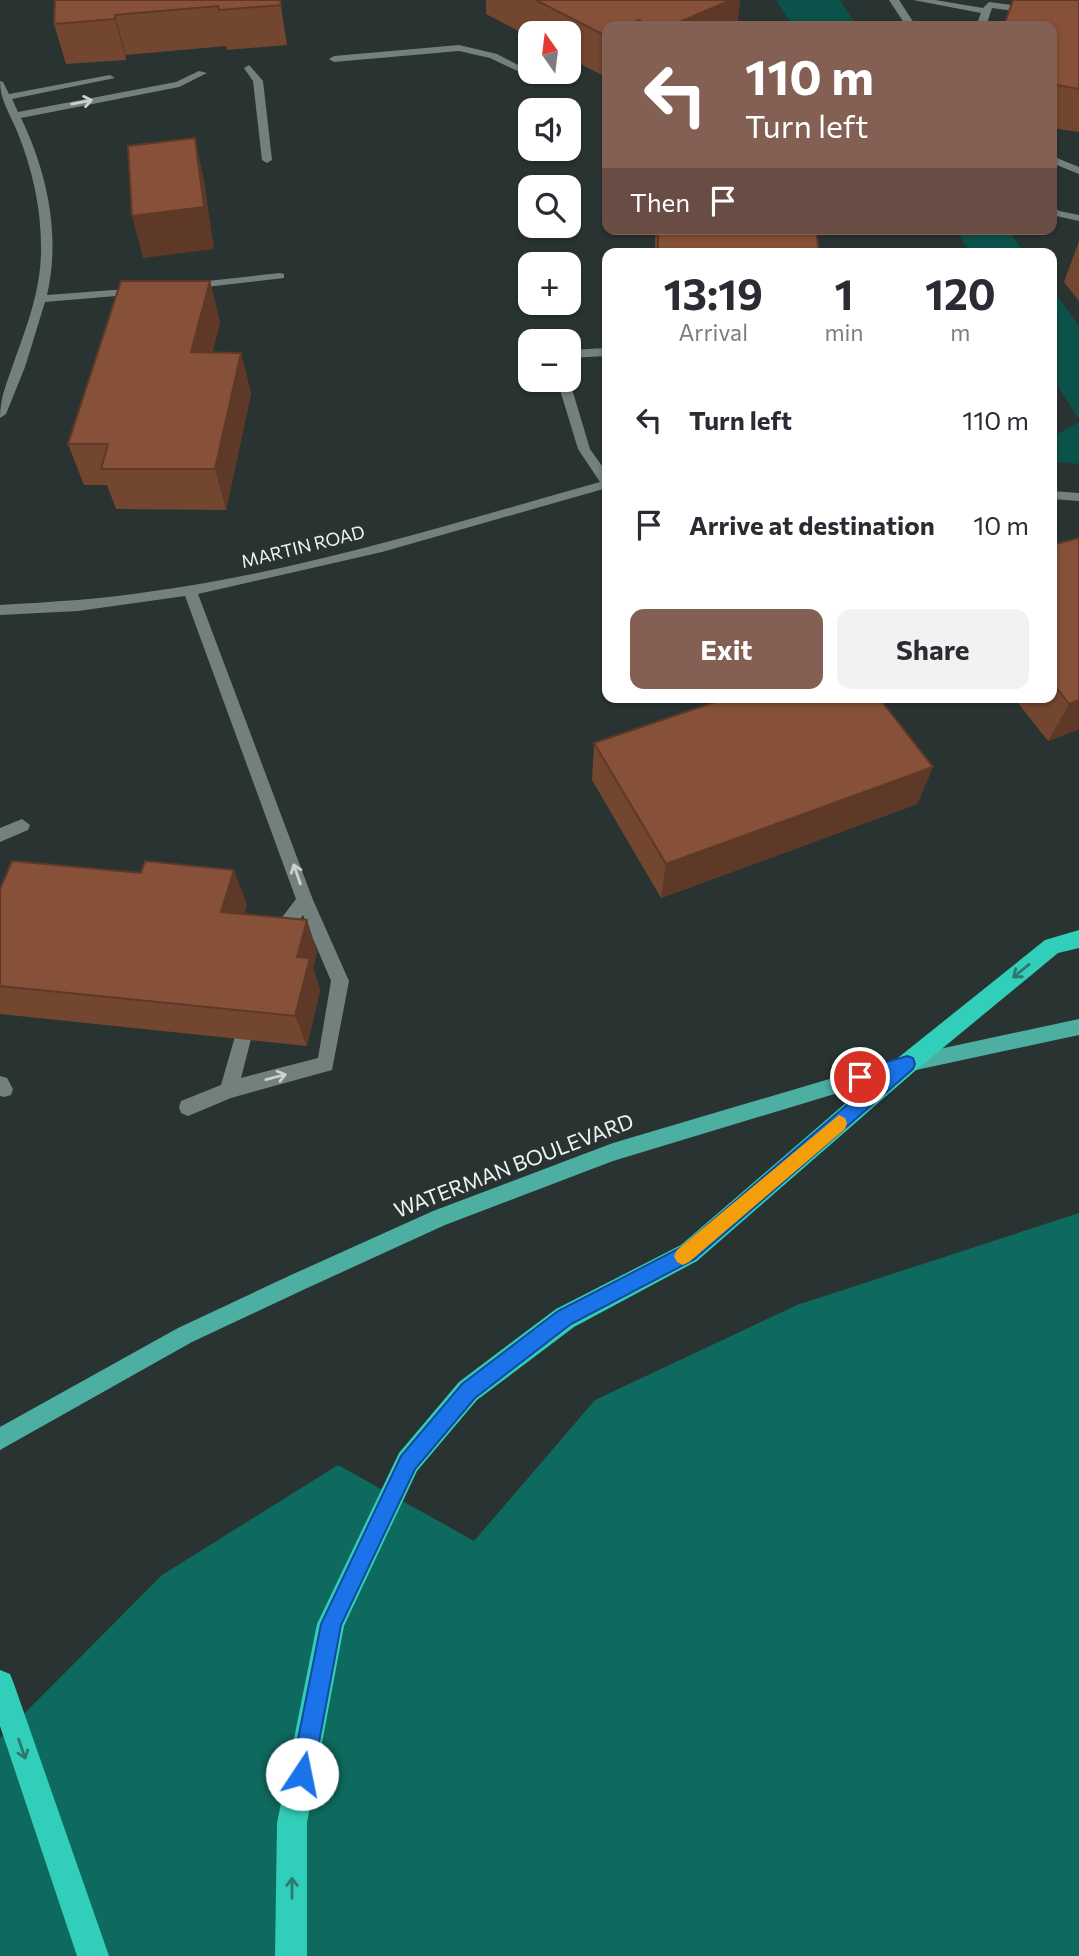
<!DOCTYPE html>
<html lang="en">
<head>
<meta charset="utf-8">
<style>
	body { margin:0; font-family:Commissioner,sans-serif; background:#f2f2f3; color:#2b2b33; height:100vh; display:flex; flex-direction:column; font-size:26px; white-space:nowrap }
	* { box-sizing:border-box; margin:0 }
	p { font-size:23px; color:#7c7c81 }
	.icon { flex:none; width:38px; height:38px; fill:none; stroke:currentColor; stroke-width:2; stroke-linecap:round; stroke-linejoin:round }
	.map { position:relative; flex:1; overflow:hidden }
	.side { position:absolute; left:602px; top:248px; width:455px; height:455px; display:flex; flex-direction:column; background:#fff; border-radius:14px; box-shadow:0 2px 5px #0004 }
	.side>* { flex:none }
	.hud { position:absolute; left:602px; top:21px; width:455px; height:214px; border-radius:14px; box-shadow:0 2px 5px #0004; background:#846054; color:#fff; overflow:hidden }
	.needle { width:46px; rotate:346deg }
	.controls { position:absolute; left:518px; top:21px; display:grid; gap:14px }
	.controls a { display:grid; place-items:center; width:63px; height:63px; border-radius:14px; background:#fff; box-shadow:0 2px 5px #0004; font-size:35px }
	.pin { position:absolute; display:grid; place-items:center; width:60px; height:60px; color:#fff; margin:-30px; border:4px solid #fff; border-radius:50%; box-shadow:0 2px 7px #0007 }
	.me { position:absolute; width:77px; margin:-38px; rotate:11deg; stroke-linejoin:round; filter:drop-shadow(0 0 5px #0008) }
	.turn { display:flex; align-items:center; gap:24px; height:147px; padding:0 28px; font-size:32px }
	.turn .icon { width:91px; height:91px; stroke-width:2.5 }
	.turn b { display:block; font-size:49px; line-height:60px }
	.then { display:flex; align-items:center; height:66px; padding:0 28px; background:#0003; gap:14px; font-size:26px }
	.eta { display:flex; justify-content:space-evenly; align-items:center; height:119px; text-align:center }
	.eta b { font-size:42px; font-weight:700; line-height:49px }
	.cta { display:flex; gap:14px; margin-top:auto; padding:14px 28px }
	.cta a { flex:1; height:80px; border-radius:14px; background:#846054; color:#fff; font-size:28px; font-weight:700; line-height:80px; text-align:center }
	.cta a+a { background:#f2f2f3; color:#2b2b33 }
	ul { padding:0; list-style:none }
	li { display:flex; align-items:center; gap:21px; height:105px; padding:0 28px }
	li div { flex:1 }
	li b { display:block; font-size:26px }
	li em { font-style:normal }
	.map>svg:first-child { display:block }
</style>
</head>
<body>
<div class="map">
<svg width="1079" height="1956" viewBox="0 0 1079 1956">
	<rect width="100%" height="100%" fill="#293432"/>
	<path fill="#0b534a" d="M 776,0 L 840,0 L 857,26 L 793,26 Z
		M 955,229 L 1007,229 L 1026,254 L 971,254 Z
		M 1052,289 L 1079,326 L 1079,419 L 1052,377 Z
		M 1079,422 L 1079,464 L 1052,461 L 1052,437 Z"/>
	<path fill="#0e6a5e" d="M 1079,1213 L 1079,1956 L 0,1956 L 0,1738 L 162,1575 L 338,1465 L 474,1541 L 595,1400 L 797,1305 Z"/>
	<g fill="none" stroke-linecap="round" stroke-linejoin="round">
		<path fill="#74807d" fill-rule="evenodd" d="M 889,0 L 899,0 L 916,26 L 906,26 Z
			M 913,0 L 935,0 L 983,8 L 989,2 L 1079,14 L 1079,20 L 992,8 L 986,26 L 976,26 L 981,13 Z
			M 459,45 L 497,54 L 530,71 L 522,73 L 490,58 L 459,51 L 334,62 L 329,59 L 334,56 Z
			M 249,65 L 263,81 L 272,160 L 267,163 L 262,160 L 253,81 L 244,68 Z
			M 199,71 L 207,73 L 179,87 L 21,118 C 47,172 61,235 47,295 L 140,288 L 146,291 L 140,294 L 45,302 L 25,367 L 6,414 L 0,418 C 0,395 9,378 16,356 C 29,321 42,284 41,246 C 41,207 32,168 17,131 C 10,114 0,100 0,81 L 3,82 L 9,94 L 110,75 L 115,78 L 12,99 L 18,112 L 176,82 Z
			M 1052,156 L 1079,167 L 1079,174 L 1052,163 Z
			M 1052,205 L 1059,211 L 1079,215 L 1079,221 L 1052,215 Z
			M 280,273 L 284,274 L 284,278 L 189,289 L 183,286 L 189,283 Z
			M 607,348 L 607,356 L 569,358 L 569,350 Z
			M 569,379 L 590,449 L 607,473 L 607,488 L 382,552 L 198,594 L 313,900 L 349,981 L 332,1070 L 231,1098 L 188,1116 L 181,1113 L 179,1107 L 181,1101 L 221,1085 L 236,1033 L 242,1031 L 248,1033 L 251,1039 L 241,1078 L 318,1058 L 331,981 L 303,915 C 295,926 285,947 270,942 L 267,937 L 296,899 L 185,596 L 78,611 L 0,615 L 0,605 C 52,602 103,599 154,591 C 306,570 453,523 600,482 L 578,449 L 557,380 Z
			M 1052,491 L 1079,493 L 1079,501 L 1052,499 Z
			M 22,819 L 30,825 L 28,830 L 0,842 L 0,828 Z
			M 0,1076 L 7,1078 L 13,1089 L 11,1095 L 4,1097 L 0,1096 Z"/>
		<path fill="#4cafa1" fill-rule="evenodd" d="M 1079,1019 L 1079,1035 L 907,1072 L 613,1161 L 445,1225 L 305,1289 L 192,1342 L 0,1450 L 0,1427 L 178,1328 L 291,1275 L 433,1211 L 613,1143 L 907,1056 Z"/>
		<path fill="#31ceb9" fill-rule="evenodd" d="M 1079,930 L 1079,948 L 1058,953 L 915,1071 L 697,1261 L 574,1327 L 477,1400 L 417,1471 L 344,1626 L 307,1823 L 307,1956 L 275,1956 L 277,1823 L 317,1624 L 399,1453 L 459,1382 L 556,1309 L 681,1245 L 899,1057 L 1045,940 Z
			M 0,1670 L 10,1674 L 14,1684 L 109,1956 L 77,1956 L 0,1726 Z"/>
	</g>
	<path fill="#734630" d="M 55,0 L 280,0 L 287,45 L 227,50 L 226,46 L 126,55 L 126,60 L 66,64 L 54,24 Z
		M 486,0 L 740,0 L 737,26 L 607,26 L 607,73 L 602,75 L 569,58 L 569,33 L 530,33 L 530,37 L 486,14 Z
		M 1079,0 L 1079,132 L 1052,128 L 1052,26 Z
		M 655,229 L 816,229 L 819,254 L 655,254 Z
		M 1079,241 L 1079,301 L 1064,282 Z
		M 210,281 L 220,323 L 212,352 L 241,353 L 251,394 L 226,510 L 116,509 L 107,485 L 84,485 L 68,444 Z
		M 1079,538 L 1069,733 L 1048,741 L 1014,698 L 1052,698 L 1052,545 Z
		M 594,743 L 933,767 L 917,804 L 661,898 L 592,780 Z
		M 0,889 L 247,904 L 244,914 L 307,920 L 317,952 L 313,968 L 320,990 L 307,1046 L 0,1014 Z"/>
	<path fill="#5e3927" d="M 731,0 L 740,0 L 737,26 L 670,26 Z
		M 115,15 L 126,55 L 126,60 L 115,19 Z
		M 639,20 L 638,26 L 624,26 Z
		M 607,33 L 607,73 L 602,75 L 604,35 Z
		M 195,138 L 204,180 L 214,249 L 143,258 L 132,216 Z
		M 210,281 L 220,323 L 202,394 L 191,352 Z
		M 241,353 L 251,394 L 226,510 L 215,469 Z
		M 1079,700 L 1079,730 L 1069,733 L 1048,741 L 1069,704 Z
		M 933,767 L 917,804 L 661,898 L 666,864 Z
		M 234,870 L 247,904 L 235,945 L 221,912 Z
		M 307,920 L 317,952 L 313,968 L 320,990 L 307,1046 L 295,1016 L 297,957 Z"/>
	<path fill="#865138" stroke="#5e3927" stroke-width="2" d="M 55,0 L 280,0 L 281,5 L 219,10 L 218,6 L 115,15 L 115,19 L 54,24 Z
		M 536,0 L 731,0 L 670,26 L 651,26 L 639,20 L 624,26 L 607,26 L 607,33 L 604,35 Z
		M 1013,0 L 1079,0 L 1079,89 L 1052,84 L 1052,26 L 1004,26 Z
		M 195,138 L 204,207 L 132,216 L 128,146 Z
		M 658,229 L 816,229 L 819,254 L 658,254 Z
		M 121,281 L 210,281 L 191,352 L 241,353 L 215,469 L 101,469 L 108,444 L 68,444 Z
		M 1079,538 L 1079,700 L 1069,704 L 1052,682 L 1052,545 Z
		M 727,698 L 879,698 L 933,767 L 666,864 L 594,743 Z
		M 12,861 L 141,873 L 145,861 L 234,870 L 221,912 L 307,920 L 297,957 L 310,958 L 295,1016 L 0,986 L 0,889 Z"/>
	<defs><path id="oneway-shaft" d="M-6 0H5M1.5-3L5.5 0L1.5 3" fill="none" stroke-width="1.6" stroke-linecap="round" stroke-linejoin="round" transform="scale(1.75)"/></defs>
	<g stroke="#c9d2d0">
		<use href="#oneway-shaft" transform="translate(82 102) rotate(-11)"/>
		<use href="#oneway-shaft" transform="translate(297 874) rotate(-109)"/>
		<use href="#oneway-shaft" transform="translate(276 1077) rotate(-15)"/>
	</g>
	<g stroke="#2d796f">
		<use href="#oneway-shaft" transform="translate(1021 971) rotate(141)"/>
		<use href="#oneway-shaft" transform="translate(22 1749) rotate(71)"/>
		<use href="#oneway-shaft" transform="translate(292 1888) rotate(-90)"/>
	</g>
	<path fill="#1a73e8" stroke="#114b97" stroke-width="2" d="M 907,1056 L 913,1058 L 915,1064 L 913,1069 L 695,1259 L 571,1324 L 475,1398 L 415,1469 L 341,1625 L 313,1774 L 310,1781 L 302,1785 L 294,1781 L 291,1774 L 321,1624 L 401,1456 L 462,1384 L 558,1311 L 682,1247 L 876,1080 L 860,1085 L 854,1083 L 852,1077 L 854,1072 Z"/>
	<path fill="#f59e0b" d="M 839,1115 L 845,1118 L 847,1123 L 845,1129 L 689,1262 L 683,1265 L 677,1262 L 674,1256 L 677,1250 Z"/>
	<g text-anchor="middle" stroke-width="7" stroke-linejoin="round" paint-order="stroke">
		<g font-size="18" fill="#edf5f3" stroke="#293432">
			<text transform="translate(303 547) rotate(-14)" y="6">MARTIN ROAD</text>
		</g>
		<g font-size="21" fill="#edf5f3" stroke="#293432">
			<text transform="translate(514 1166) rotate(-21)" y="7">WATERMAN BOULEVARD</text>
		</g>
	</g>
</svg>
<div class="controls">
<a><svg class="needle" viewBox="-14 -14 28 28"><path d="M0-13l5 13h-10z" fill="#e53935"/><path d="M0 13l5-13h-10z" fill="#7c7c81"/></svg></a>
<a><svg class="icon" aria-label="sound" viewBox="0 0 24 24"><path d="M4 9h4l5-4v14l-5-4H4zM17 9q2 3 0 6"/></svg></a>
<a><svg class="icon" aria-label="search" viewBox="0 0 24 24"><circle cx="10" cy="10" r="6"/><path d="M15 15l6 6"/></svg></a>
<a>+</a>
<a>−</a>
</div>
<div class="pin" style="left:860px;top:1077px;background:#d93025"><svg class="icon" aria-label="arrive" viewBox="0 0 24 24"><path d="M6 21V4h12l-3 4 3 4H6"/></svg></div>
<svg class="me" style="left:302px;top:1774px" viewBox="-20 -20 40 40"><circle r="19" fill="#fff"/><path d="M0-13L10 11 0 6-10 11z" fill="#1a73e8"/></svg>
<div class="hud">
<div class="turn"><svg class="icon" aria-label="left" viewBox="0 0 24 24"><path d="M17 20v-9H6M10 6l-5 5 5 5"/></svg><div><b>110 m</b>Turn left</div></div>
<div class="then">Then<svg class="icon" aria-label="arrive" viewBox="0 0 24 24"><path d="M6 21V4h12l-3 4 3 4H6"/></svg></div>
</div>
<section class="side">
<div class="eta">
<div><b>13:19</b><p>Arrival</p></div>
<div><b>1</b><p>min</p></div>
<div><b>120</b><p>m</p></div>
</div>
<ul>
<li><svg class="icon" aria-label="left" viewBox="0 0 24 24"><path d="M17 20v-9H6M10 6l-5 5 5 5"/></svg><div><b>Turn left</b></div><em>110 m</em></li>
<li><svg class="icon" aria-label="arrive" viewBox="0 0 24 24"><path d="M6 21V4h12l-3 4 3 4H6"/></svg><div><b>Arrive at destination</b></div><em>10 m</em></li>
</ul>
<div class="cta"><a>Exit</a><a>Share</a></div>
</section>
</div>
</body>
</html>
